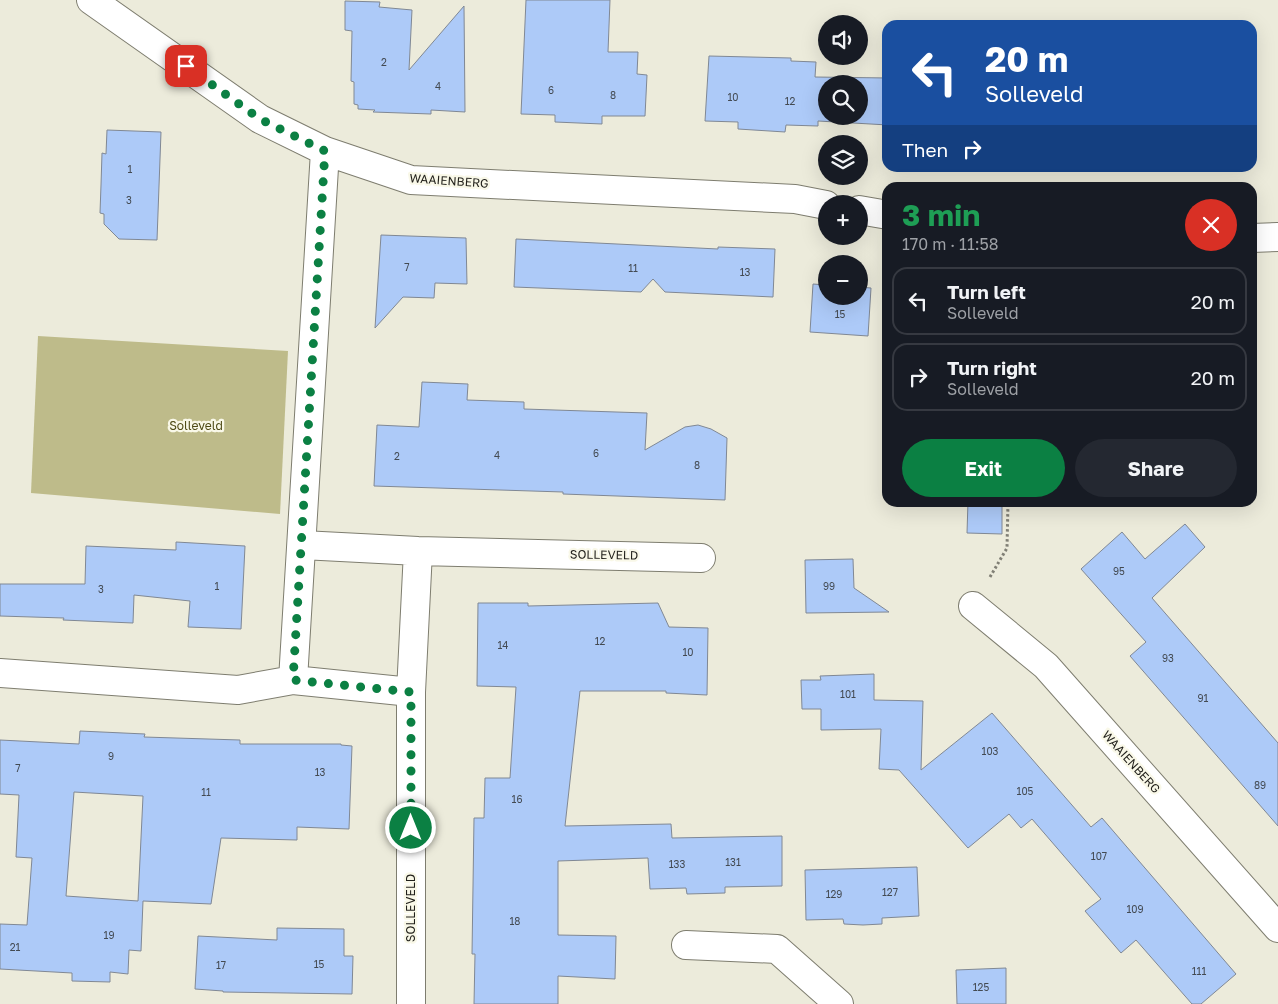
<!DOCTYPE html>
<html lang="en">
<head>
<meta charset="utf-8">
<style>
	body { margin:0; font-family:"Golos Text",sans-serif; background:#242831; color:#f1f3f6; height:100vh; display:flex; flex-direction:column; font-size:19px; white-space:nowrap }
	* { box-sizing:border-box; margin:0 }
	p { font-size:16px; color:#9ea1a6 }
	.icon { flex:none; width:28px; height:28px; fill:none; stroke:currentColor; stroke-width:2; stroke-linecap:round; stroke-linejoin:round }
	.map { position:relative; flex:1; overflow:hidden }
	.panel { position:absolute; left:882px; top:182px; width:375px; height:325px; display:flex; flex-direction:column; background:#171b24; border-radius:15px; box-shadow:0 5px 20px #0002 }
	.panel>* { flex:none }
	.banner { position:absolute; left:882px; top:20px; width:375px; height:152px; border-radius:15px; box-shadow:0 5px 20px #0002; background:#1a4fa0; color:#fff; overflow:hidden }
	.buttons { position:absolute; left:818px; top:15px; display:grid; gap:10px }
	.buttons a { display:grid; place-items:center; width:50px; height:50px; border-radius:50%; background:#171b24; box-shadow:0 5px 20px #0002; font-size:25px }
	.pin { position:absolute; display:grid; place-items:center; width:42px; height:42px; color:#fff; margin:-21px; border-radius:10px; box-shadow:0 2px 8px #0006 }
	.me { position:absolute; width:55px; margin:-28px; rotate:0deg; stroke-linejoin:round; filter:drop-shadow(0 0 4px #0008) }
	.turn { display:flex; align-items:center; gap:18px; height:105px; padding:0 20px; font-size:22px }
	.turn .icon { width:65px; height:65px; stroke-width:2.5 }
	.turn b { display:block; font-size:35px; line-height:42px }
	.then { display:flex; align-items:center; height:48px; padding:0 20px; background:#0003; gap:10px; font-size:19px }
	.round { display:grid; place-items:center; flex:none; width:52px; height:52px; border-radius:26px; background:#242831 }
	.overview { display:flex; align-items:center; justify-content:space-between; height:85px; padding:0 20px }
	h1 { font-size:30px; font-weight:700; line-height:38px; color:#1e9e55 }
	.action { display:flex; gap:10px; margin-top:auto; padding:10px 20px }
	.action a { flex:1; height:58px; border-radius:30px; background:#0b8043; color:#fff; font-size:20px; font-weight:700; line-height:58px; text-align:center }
	.action a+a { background:#242831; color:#f1f3f6 }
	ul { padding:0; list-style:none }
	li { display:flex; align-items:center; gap:15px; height:68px; margin:0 10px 8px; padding:0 10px; border:2px solid #363941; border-radius:15px }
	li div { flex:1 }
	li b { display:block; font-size:19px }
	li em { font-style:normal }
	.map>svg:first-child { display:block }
</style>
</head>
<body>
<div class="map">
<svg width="1278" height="1004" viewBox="0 0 1278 1004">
	<rect width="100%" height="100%" fill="#ecebdb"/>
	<path fill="#bebb8a" d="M 38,336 L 288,351 L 280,514 L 31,493 Z"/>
	<path fill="#adcaf8" stroke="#808894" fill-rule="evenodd" d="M 526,0 L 610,0 L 608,52 L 638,52 L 637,74 L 647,75 L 645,116 L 602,116 L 602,124 L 555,122 L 555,115 L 521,114 Z
		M 345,1 L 380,2 L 379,7 L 412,10 L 409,70 L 464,6 L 465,112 L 431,110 L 431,114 L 373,112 L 375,110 L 358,109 L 358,105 L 354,104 L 354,82 L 351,81 L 352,31 L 345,30 Z
		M 709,56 L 791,58 L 791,61 L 816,62 L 815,77 L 888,78 L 888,125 L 818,121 L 818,126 L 786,125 L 785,132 L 738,129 L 738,122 L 705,121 ZM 826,84 L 859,84 L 859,116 L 826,116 Z
		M 107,130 L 161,132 L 157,240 L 119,239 L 104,224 L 104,214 L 100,213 L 101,185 L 102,153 L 106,154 Z
		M 381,235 L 466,238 L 467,284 L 435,283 L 434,298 L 403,297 L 375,328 Z
		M 516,239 L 718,249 L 718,247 L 775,249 L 773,297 L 665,292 L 653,279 L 641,292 L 514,287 Z
		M 813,284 L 826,285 L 826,296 L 859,296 L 859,287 L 871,288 L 868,336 L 810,332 Z
		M 422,382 L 468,384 L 467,400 L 524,402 L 524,409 L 647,413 L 645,450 L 685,427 L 698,425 L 711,429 L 727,438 L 725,500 L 563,494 L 563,492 L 374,486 L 377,425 L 419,427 Z
		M 968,502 L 1002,502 L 1002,534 L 967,533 Z
		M 1185,524 L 1205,547 L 1152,598 L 1278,743 L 1278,826 L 1130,656 L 1146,642 L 1081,569 L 1122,532 L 1145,559 Z
		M 176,542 L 245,546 L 241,629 L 188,627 L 190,601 L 134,595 L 133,623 L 63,620 L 64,618 L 0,616 L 0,584 L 85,584 L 86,546 L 176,550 Z
		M 853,559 L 854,588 L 889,612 L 806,613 L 805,560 Z
		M 478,603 L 528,603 L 528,606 L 658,603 L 669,627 L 708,628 L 707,695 L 666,693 L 666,691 L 580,691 L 565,826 L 671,824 L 672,838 L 782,836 L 782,886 L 725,887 L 725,893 L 687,894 L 686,888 L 650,889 L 648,858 L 558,861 L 558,935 L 616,936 L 615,979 L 558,976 L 558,1004 L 474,1004 L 475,954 L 472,954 L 474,818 L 484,818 L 485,778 L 510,778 L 516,687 L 477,686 Z
		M 874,674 L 874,700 L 923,701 L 921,770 L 992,713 L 1091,827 L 1102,818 L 1236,974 L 1201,1004 L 1192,1004 L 1136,940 L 1121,953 L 1085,911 L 1101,899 L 1032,819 L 1021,828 L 1009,814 L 968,848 L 899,770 L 879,769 L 881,729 L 821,730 L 821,709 L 802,709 L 801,680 L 821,680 L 820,676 Z
		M 80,731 L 145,734 L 144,737 L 240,740 L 240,744 L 341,744 L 341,745 L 352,746 L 349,829 L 297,827 L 297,840 L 221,838 L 211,904 L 143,901 L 141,951 L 129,950 L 128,974 L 110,972 L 110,982 L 72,981 L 72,973 L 0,969 L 0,924 L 27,925 L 32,858 L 16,857 L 19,795 L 0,794 L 0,740 L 79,744 ZM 74,792 L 143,796 L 138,901 L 66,896 Z
		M 917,867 L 919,916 L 882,918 L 882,924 L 863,925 L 844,924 L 843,919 L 806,920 L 805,870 Z
		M 277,928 L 344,929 L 344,956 L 353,956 L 352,994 L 223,992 L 223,991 L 195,989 L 198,936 L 277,940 Z
		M 1006,968 L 1006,1004 L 957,1004 L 956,970 Z"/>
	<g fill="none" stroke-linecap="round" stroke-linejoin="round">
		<g stroke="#7e7d6f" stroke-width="30">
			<path id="minor" d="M 91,0 L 260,119 L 325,151 L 411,180 L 795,199 L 826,205
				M 859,210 L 888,215
				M 1252,238 L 1278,237
				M 302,545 L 418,551 L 701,558
				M 973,606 L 1046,666 L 1278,928
				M 0,673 L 238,690 L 293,680 L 411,692
				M 293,680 L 325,151
				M 686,945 L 777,949 L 839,1004
				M 411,1004 L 411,692 L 418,551"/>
		</g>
		<path stroke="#807f75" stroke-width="3" stroke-dasharray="2.5 2.5" stroke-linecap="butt" d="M 990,577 L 1007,548 L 1008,502"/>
		<use href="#minor" stroke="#fff" stroke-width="28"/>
	</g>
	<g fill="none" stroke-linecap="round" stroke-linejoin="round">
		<path stroke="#0b8043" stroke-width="9" stroke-dasharray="0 16.2" d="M 186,66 L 260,119 L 325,151 L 293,680 L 411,692 L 411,828"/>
	</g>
	<g text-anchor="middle" stroke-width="4.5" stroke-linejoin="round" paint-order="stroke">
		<g font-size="10" fill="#434a52">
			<text x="384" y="66">2</text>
			<text x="438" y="90">4</text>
			<text x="551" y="94">6</text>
			<text x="613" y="99">8</text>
			<text x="733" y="101">10</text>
			<text x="790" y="105">12</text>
			<text x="130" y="173">1</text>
			<text x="129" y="204">3</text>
			<text x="407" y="271">7</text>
			<text x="633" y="272">11</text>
			<text x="745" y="276">13</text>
			<text x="840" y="318">15</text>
			<text x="596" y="457">6</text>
			<text x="497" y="459">4</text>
			<text x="397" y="460">2</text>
			<text x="697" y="469">8</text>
			<text x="1119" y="575">95</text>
			<text x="217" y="590">1</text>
			<text x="829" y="590">99</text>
			<text x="101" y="593">3</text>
			<text x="600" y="645">12</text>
			<text x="503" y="649">14</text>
			<text x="688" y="656">10</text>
			<text x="1168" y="662">93</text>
			<text x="848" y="698">101</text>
			<text x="1203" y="702">91</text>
			<text x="990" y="755">103</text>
			<text x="111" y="760">9</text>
			<text x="18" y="772">7</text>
			<text x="320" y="776">13</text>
			<text x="1260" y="789">89</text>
			<text x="1025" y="795">105</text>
			<text x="206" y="796">11</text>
			<text x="517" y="803">16</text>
			<text x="1099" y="860">107</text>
			<text x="733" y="866">131</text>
			<text x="677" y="868">133</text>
			<text x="890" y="896">127</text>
			<text x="834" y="898">129</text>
			<text x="1135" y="913">109</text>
			<text x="515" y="925">18</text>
			<text x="109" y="939">19</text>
			<text x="15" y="951">21</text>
			<text x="319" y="968">15</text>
			<text x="221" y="969">17</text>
			<text x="1199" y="975">111</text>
			<text x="981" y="991">125</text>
		</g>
		<g font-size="12" fill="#201f1a" stroke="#f9f8e8">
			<text transform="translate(449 181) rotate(4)" y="4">WAAIENBERG</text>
			<text transform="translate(604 555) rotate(1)" y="4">SOLLEVELD</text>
			<text transform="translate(1131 762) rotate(48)" y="4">WAAIENBERG</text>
			<text transform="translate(411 908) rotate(-90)" y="4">SOLLEVELD</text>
		</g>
		<g font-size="12" fill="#4e4a15" stroke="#f9f8e8">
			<text x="196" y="430">Solleveld</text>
		</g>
	</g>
</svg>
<div class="buttons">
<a><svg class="icon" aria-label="sound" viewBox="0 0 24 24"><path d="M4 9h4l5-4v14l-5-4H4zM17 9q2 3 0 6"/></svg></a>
<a><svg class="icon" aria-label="search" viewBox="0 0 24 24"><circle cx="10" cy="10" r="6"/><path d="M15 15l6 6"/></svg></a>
<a><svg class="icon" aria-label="layers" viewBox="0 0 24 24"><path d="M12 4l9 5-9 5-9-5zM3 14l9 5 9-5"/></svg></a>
<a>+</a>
<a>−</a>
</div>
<div class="pin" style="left:186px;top:66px;background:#d93025"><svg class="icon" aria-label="arrive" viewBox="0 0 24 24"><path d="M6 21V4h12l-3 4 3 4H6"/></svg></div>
<svg class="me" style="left:411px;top:828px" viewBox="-20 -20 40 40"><circle r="17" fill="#0b8043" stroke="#fff" stroke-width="3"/><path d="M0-11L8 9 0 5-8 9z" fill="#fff"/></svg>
<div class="banner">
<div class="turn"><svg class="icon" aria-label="left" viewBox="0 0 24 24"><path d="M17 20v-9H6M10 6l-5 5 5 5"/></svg><div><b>20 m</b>Solleveld</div></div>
<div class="then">Then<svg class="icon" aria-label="right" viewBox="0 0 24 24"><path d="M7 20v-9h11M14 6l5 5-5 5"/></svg></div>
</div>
<section class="panel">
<div class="overview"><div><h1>3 min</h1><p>170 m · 11:58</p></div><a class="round" style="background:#d93025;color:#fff"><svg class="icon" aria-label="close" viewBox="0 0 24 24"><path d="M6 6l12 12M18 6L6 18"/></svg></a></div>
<ul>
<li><svg class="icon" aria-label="left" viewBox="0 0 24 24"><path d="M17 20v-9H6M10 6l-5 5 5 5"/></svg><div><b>Turn left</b><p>Solleveld</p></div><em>20 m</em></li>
<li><svg class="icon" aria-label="right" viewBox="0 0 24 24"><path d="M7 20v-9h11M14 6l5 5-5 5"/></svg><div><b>Turn right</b><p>Solleveld</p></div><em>20 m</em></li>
</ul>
<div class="action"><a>Exit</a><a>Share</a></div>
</section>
</div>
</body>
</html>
